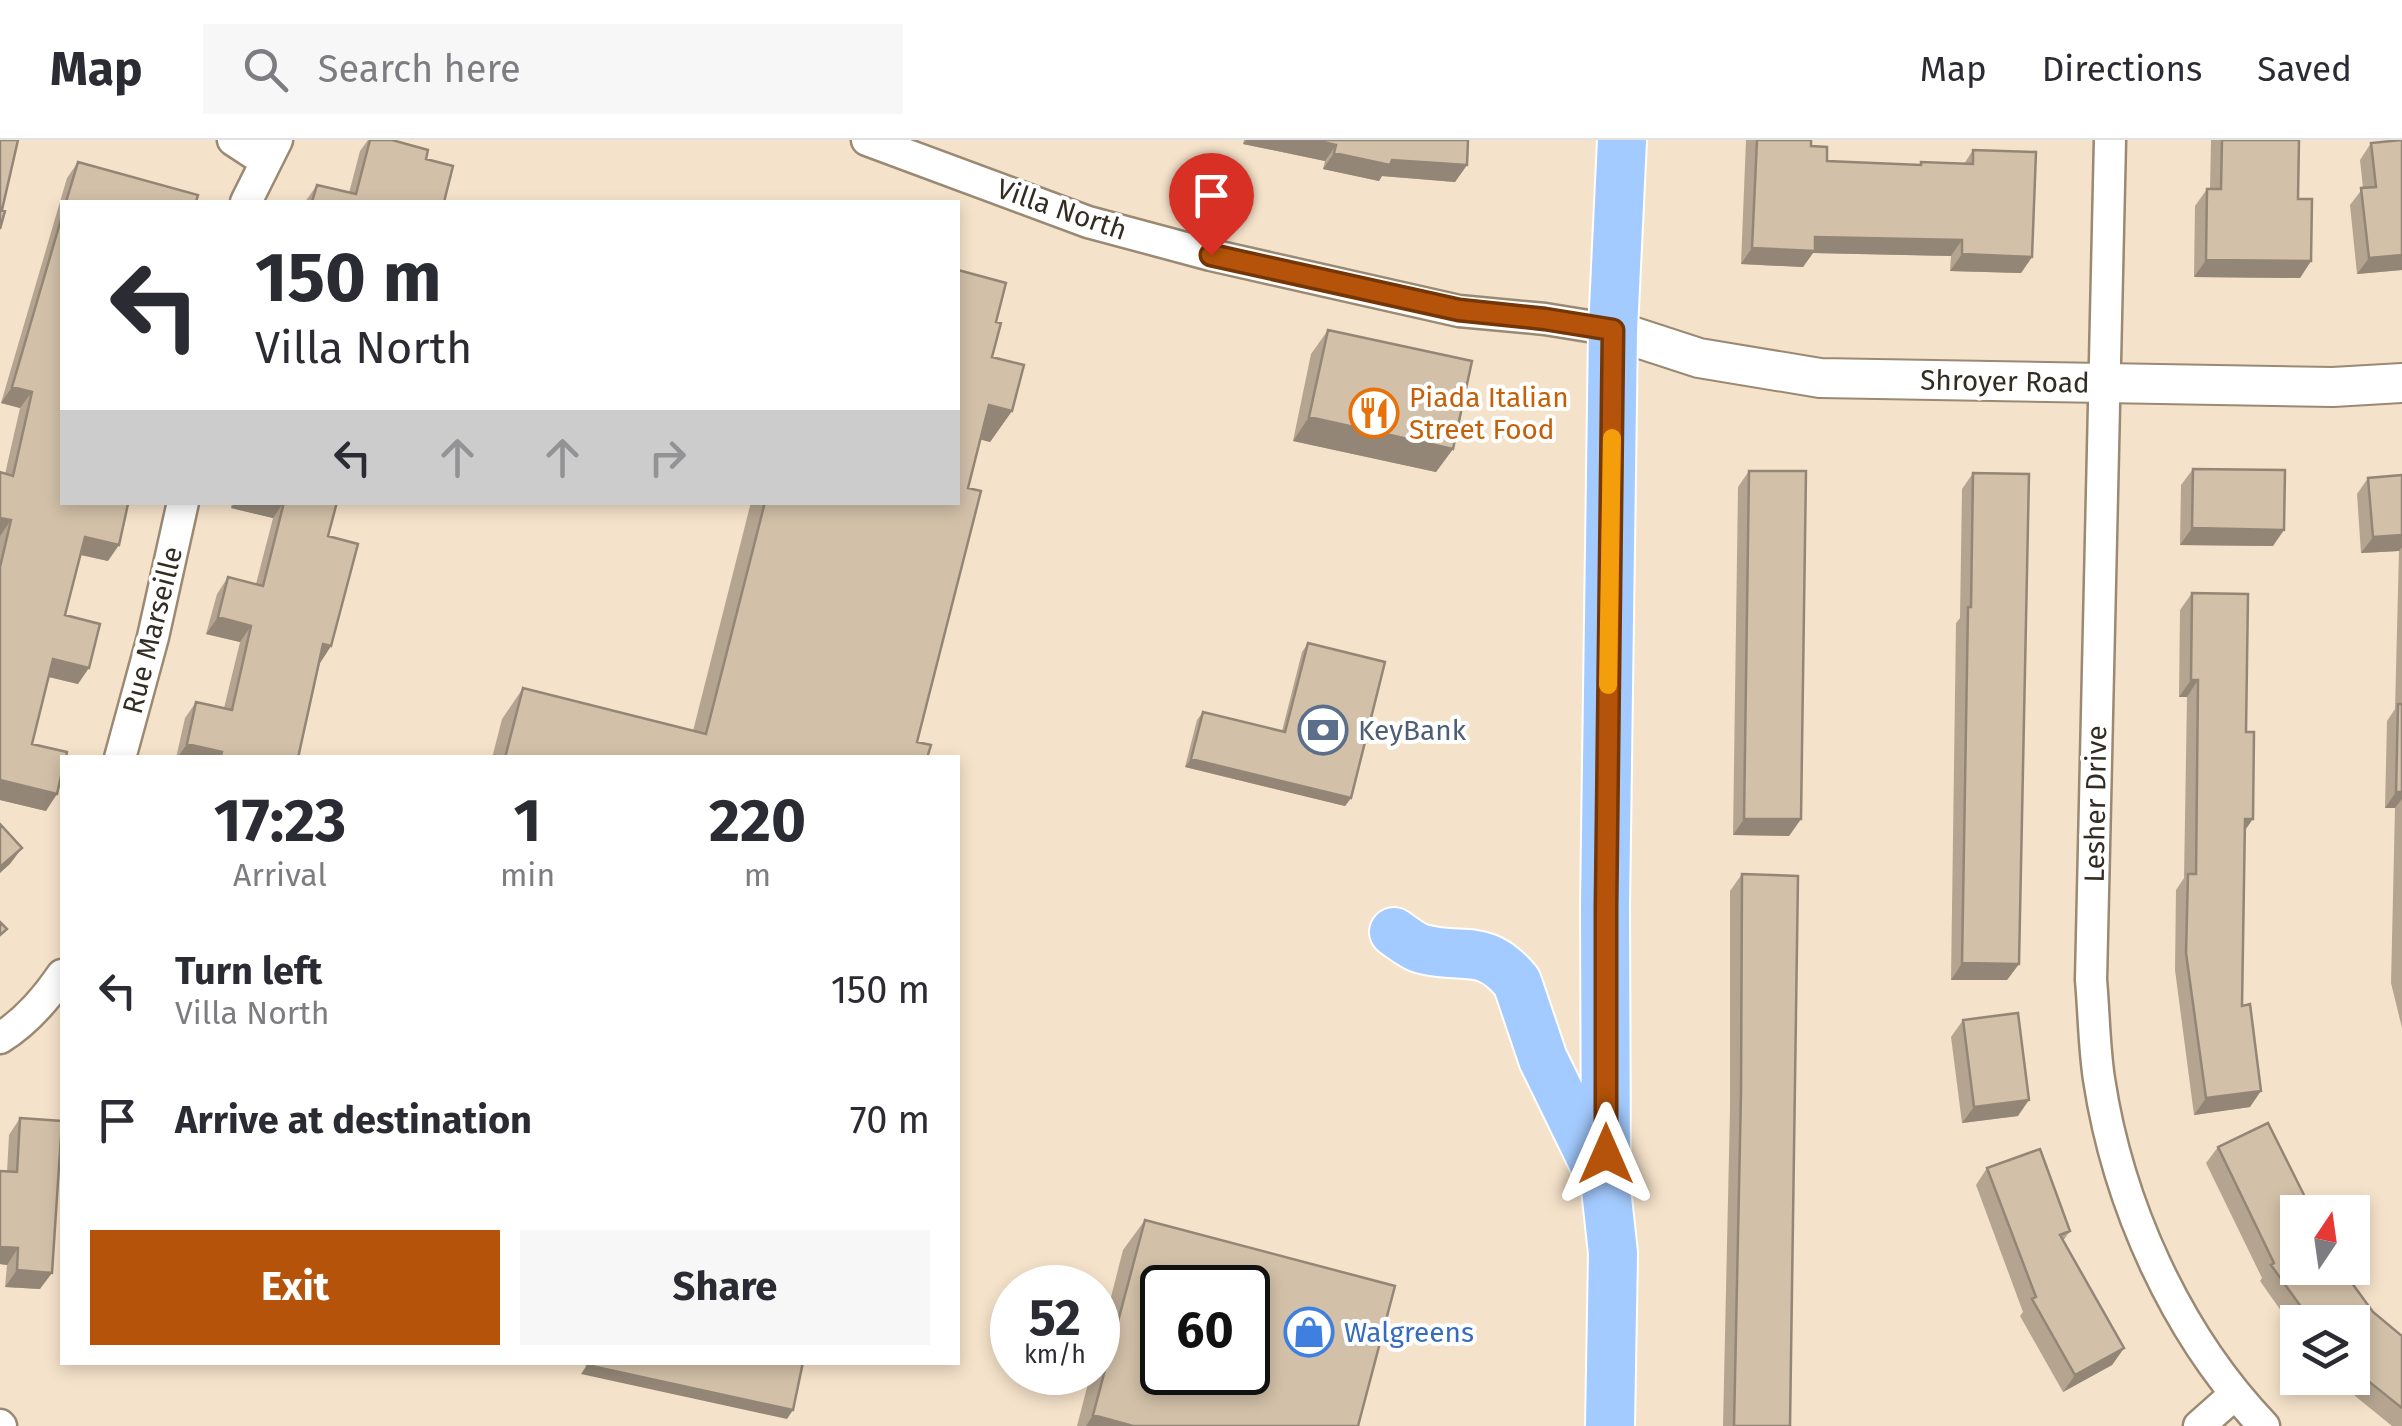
<!DOCTYPE html>
<html lang="en">
<head>
<meta charset="utf-8">
<style>
	body { margin:0; font-family:"Fira Sans",sans-serif; background:#f7f7f7; color:#2b2b33; height:100vh; display:flex; flex-direction:column; font-size:38px; white-space:nowrap }
	* { box-sizing:border-box; margin:0 }
	p { font-size:32px; color:#7c7c81 }
	.icon { flex:none; width:55px; height:55px; fill:none; stroke:currentColor; stroke-width:2; stroke-linecap:round; stroke-linejoin:round }
	.map { position:relative; flex:1; overflow:hidden }
	.side { position:absolute; left:60px; top:615px; width:900px; height:610px; display:flex; flex-direction:column; background:#fff; border-radius:0px; box-shadow:0 5px 15px #0003 }
	.side>* { flex:none }
	.banner { position:absolute; left:60px; top:60px; width:900px; height:305px; border-radius:0px; box-shadow:0 5px 15px #0003; background:#fff; color:#2b2b33; overflow:hidden }
	.needle { width:65px; rotate:13deg }
	.buttons { position:absolute; left:2280px; top:1055px; display:grid; gap:20px }
	.buttons a { display:grid; place-items:center; width:90px; height:90px; border-radius:0px; background:#fff; box-shadow:0 5px 15px #0003; font-size:50px }
	.speed { position:absolute; left:990px; top:1125px; display:flex; gap:20px; font-size:50px; font-weight:700; text-align:center }
	.speed>* { display:grid; place-content:center; width:130px; height:130px; border-radius:50%; background:#fff; box-shadow:0 5px 15px #0003; line-height:1 }
	.speed small { font-size:25px; font-weight:400 }
	.speed .limit { border:5px solid #111; border-radius:15px; background:#fff; color:#111 }
	.pin { position:absolute; display:grid; place-items:center; width:85px; height:85px; color:#fff; margin:-102px -42px; border-radius:50% 50% 50% 0; rotate:-45deg; box-shadow:0 0 10px #0007 }
	.pin .icon { rotate:45deg }
	.me { position:absolute; width:110px; margin:-55px; rotate:0deg; stroke-linejoin:round; filter:drop-shadow(0 0 8px #0008) }
	.turn { display:flex; align-items:center; gap:35px; height:210px; padding:0 30px; font-size:45px }
	.turn .icon { width:130px; height:130px; stroke-width:2.5 }
	.turn b { display:block; font-size:70px; line-height:85px }
	.lanes { display:flex; align-items:center; height:95px; padding:0 30px; background:#0003; justify-content:center; gap:50px; direction:ltr }
	.lanes .off { opacity:.35 }
	.eta { display:flex; justify-content:space-evenly; align-items:center; height:170px; text-align:center }
	.eta b { font-size:60px; font-weight:700; line-height:70px }
	.action { display:flex; gap:20px; margin-top:auto; padding:20px 30px }
	.action a { flex:1; height:115px; border-radius:0px; background:#b45309; color:#fff; font-size:40px; font-weight:700; line-height:115px; text-align:center }
	.action a+a { background:#f7f7f7; color:#2b2b33 }
	ul { padding:0; list-style:none }
	li { display:flex; align-items:center; gap:30px; height:130px; padding:0 30px }
	li div { flex:1 }
	li b { display:block; font-size:38px }
	li em { font-style:normal }
	header { display:flex; align-items:center; gap:60px; box-sizing:border-box; height:140px; padding:0 50px; background:#fff; border-bottom:2px solid #e1e1e2 }
	header strong { font-size:48px }
	nav { display:flex; gap:55px; margin-inline-start:auto; font-size:35px }
	.search { width:700px; height:90px; background:#f7f7f7; display:flex; align-items:center; gap:25px; box-sizing:border-box; padding:0 35px; border-radius:0px; color:#7c7c81; font-size:38px }
	.map>svg:first-child { display:block }
</style>
</head>
<body>
<header>
<strong>Map</strong>
<div class="search"><svg class="icon" aria-label="search" viewBox="0 0 24 24"><circle cx="10" cy="10" r="6"/><path d="M15 15l6 6"/></svg>Search here</div>
<nav><a>Map</a><a>Directions</a><a>Saved</a></nav>
</header>
<div class="map">
<svg width="2402" height="1286" viewBox="0 0 2402 1286">
	<rect width="100%" height="100%" fill="#f5e2ca"/>
	<g fill="none" stroke-linecap="round" stroke-linejoin="round">
		<g stroke="#9a8973" stroke-width="35">
			<path id="minor" d="M 233,0 L 265,21
				M 867,0 L 1088,82 L 1211,115 L 1459,171 L 1545,179 L 1613,190
				M 2110,0 L 2091,840 C 2094,873 2094,906 2099,939 C 2118,1064 2176,1194 2264,1286
				M 246,62 L 277,0
				M 120,618 L 153,497 L 183,362
				M 0,898 C 26,882 45,860 62,835
				M 0,1285 L 1,1286
				M 2199,1286 L 2234,1255"/>
		</g>
		<g stroke="#9a8973" stroke-width="42">
			<path id="tertiary" d="M 1613,190 L 1699,218 L 1820,238 L 2333,247 L 2402,243"/>
		</g>
		<g stroke="#fff" stroke-width="52">
			<path id="primary" d="M 1394,792 C 1403,798 1412,806 1422,809 C 1465,820 1484,802 1517,842 L 1543,919 L 1601,1038
				M 1610,1286 L 1613,1113 L 1606,1049 L 1605,767 L 1613,190 L 1622,0"/>
		</g>
		<use href="#minor" stroke="#fff" stroke-width="30"/>
		<use href="#tertiary" stroke="#fff" stroke-width="38"/>
		<use href="#primary" stroke="#a4cbff" stroke-width="48"/>
	</g>
	<path fill="#b5a590" d="M 368,0 L 392,0 L 426,19 L 444,62 L 305,62 L 317,45 L 349,53 L 360,11 Z
		M 1244,0 L 1468,0 L 1467,25 L 1455,42 L 1382,36 L 1379,41 L 1323,29 L 1325,21 L 1243,4 Z
		M 1746,0 L 1811,0 L 1811,6 L 1827,21 L 1919,25 L 1921,22 L 1964,24 L 1973,10 L 2032,117 L 2021,133 L 1950,131 L 1951,116 L 1813,113 L 1803,127 L 1741,124 Z
		M 2211,0 L 2299,0 L 2298,59 L 2311,121 L 2300,138 L 2194,137 L 2195,66 L 2207,49 L 2210,49 Z
		M 2402,0 L 2402,130 L 2357,134 L 2350,65 L 2363,48 L 2360,20 L 2371,3 Z
		M 78,22 L 196,62 L 62,62 L 62,362 L 108,421 L 80,415 L 65,475 L 78,544 L 48,537 L 32,604 L 46,671 L 0,660 L 0,332 L 5,334 L 20,268 L 1,263 L 67,38 Z
		M 996,182 L 992,217 L 1012,271 L 990,302 L 980,299 L 968,348 L 917,602 L 927,618 L 492,618 L 502,579 L 523,548 L 693,591 L 751,362 L 958,362 Z
		M 1328,190 L 1453,309 L 1436,332 L 1293,301 L 1311,214 Z
		M 2193,329 L 2273,406 L 2180,405 L 2181,345 Z
		M 1749,331 L 1801,679 L 1789,696 L 1733,695 L 1738,347 Z
		M 1973,333 L 2019,824 L 2007,840 L 1951,840 L 1956,483 L 1960,478 L 1962,349 Z
		M 2402,335 L 2402,888 L 2391,843 L 2395,668 L 2385,668 L 2387,581 L 2395,569 L 2399,411 L 2361,413 L 2357,354 L 2368,338 Z
		M 232,362 L 337,362 L 328,396 L 331,506 L 320,523 L 298,618 L 176,618 L 185,578 L 196,562 L 224,568 L 240,502 L 206,494 L 217,454 L 228,437 L 256,444 L 273,378 L 231,368 Z
		M 2192,453 L 2244,691 L 2242,866 L 2250,967 L 2194,975 L 2175,830 L 2176,750 L 2184,738 L 2187,557 L 2179,557 L 2180,470 Z
		M 1308,503 L 1351,658 L 1345,666 L 1185,627 L 1197,580 L 1203,572 L 1282,591 L 1302,512 Z
		M 1742,734 L 1790,1286 L 1723,1286 L 1730,969 L 1730,751 Z
		M 1963,880 L 2018,976 L 1962,983 L 1951,897 Z
		M 20,978 L 40,1149 L 5,1147 L 7,1125 L 0,1124 L 0,1031 L 7,1032 L 9,995 Z
		M 2218,1007 L 2307,1061 L 2300,1070 L 2373,1172 L 2402,1196 L 2402,1286 L 2392,1286 L 2333,1238 L 2352,1238 L 2352,1182 L 2298,1182 L 2298,1195 L 2260,1141 L 2262,1138 L 2206,1023 Z
		M 1987,1028 L 2070,1091 L 2063,1101 L 2124,1208 L 2112,1225 L 2063,1252 L 2020,1176 L 2023,1172 L 1976,1045 Z
		M 1145,1080 L 1358,1286 L 1077,1286 L 1091,1232 L 1098,1232 L 1098,1208 L 1123,1110 Z"/>
	<path fill="#938676" d="M 1246,0 L 1314,0 L 1336,5 L 1325,21 L 1243,4 Z
		M 1334,13 L 1392,20 L 1467,25 L 1455,42 L 1382,36 L 1379,41 L 1323,29 Z
		M 1815,97 L 1962,100 L 1951,116 L 1813,113 L 1803,127 L 1741,124 L 1752,108 Z
		M 1962,114 L 2032,117 L 2021,133 L 1950,131 Z
		M 2402,115 L 2402,130 L 2357,134 L 2369,118 Z
		M 2206,120 L 2311,121 L 2300,138 L 2194,137 Z
		M 12,247 L 32,252 L 20,268 L 1,263 Z
		M 989,265 L 1012,271 L 990,302 L 967,296 Z
		M 1309,277 L 1453,309 L 1436,332 L 1293,301 Z
		M 235,362 L 284,362 L 273,378 L 231,368 Z
		M 0,378 L 11,380 L 0,396 Z
		M 2192,388 L 2284,390 L 2273,406 L 2180,405 Z
		M 2402,395 L 2402,407 L 2399,411 L 2361,413 L 2373,397 Z
		M 85,397 L 119,405 L 108,421 L 73,413 Z
		M 218,477 L 251,486 L 240,502 L 206,494 Z
		M 323,504 L 331,506 L 320,523 Z
		M 53,519 L 89,528 L 78,544 L 41,535 Z
		M 2191,540 L 2198,540 L 2187,557 L 2179,557 Z
		M 187,604 L 222,612 L 218,618 L 177,618 Z
		M 1191,619 L 1351,658 L 1345,666 L 1185,627 Z
		M 0,640 L 57,654 L 46,671 L 0,660 Z
		M 2396,652 L 2402,652 L 2402,659 L 2395,668 L 2385,668 Z
		M 1744,679 L 1801,679 L 1789,696 L 1733,695 Z
		M 2245,679 L 2253,679 L 2241,696 Z
		M 22,708 L 10,724 L 0,733 L 0,727 Z
		M 1962,823 L 2019,824 L 2007,840 L 1951,840 Z
		M 2261,951 L 2250,967 L 2194,975 L 2206,958 Z
		M 2029,960 L 2018,976 L 1962,983 L 1974,967 Z
		M 0,1107 L 18,1108 L 7,1125 L 0,1124 Z
		M 17,1130 L 52,1133 L 40,1149 L 5,1147 Z
		M 2124,1208 L 2112,1225 L 2063,1252 L 2075,1235 Z
		M 587,1225 L 793,1270 L 787,1279 L 581,1234 Z
		M 1093,1275 L 1133,1286 L 1086,1286 Z"/>
	<path fill="#d2c0a8" stroke="#938676" stroke-width="2.5" fill-rule="evenodd" d="M 0,0 L 18,0 L 2,70 L 5,71 L 0,89 Z
		M 370,0 L 392,0 L 428,10 L 426,19 L 453,26 L 444,62 L 312,62 L 317,45 L 356,54 Z
		M 1314,0 L 1468,0 L 1467,25 L 1392,20 L 1390,25 L 1334,13 L 1336,5 Z
		M 1757,0 L 1811,0 L 1811,6 L 1827,7 L 1827,21 L 1921,25 L 1921,22 L 1973,24 L 1973,10 L 2036,12 L 2032,117 L 1962,114 L 1962,100 L 1815,97 L 1815,111 L 1752,108 Z
		M 2222,0 L 2299,0 L 2298,59 L 2312,59 L 2311,121 L 2206,120 L 2207,49 L 2221,49 Z
		M 2402,0 L 2402,115 L 2369,118 L 2361,48 L 2376,47 L 2371,3 Z
		M 78,22 L 198,55 L 196,62 L 66,62 Z
		M 62,76 L 62,362 L 120,362 L 128,364 L 119,405 L 85,397 L 65,475 L 100,484 L 89,528 L 53,519 L 32,604 L 67,612 L 66,618 L 62,618 L 62,632 L 57,654 L 0,640 L 0,427 L 11,380 L 0,378 L 0,332 L 13,336 L 32,252 L 12,247 Z
		M 958,130 L 1006,143 L 996,182 L 1001,183 L 992,217 L 1024,225 L 1012,271 L 989,265 L 968,348 L 981,351 L 917,602 L 931,605 L 927,618 L 505,618 L 523,548 L 706,594 L 765,362 L 958,362 Z
		M 1328,190 L 1472,221 L 1453,309 L 1309,277 Z
		M 2193,329 L 2285,330 L 2284,390 L 2192,388 Z
		M 1749,331 L 1806,331 L 1801,679 L 1744,679 Z
		M 1973,333 L 2029,334 L 2019,824 L 1962,823 L 1968,467 L 1971,467 Z
		M 2402,335 L 2402,395 L 2373,397 L 2368,338 Z
		M 284,362 L 337,362 L 328,396 L 358,404 L 331,506 L 323,504 L 298,618 L 220,618 L 222,612 L 187,604 L 196,562 L 232,570 L 251,486 L 218,477 L 228,437 L 263,446 Z
		M 2192,453 L 2248,454 L 2246,592 L 2254,592 L 2253,679 L 2245,679 L 2242,866 L 2250,864 L 2261,951 L 2206,958 L 2186,813 L 2188,734 L 2196,734 L 2198,540 L 2191,540 Z
		M 1308,503 L 1385,522 L 1351,658 L 1191,619 L 1203,572 L 1285,592 Z
		M 2398,564 L 2402,564 L 2402,652 L 2396,652 Z
		M 0,684 L 22,708 L 0,727 Z
		M 1742,734 L 1798,736 L 1790,1286 L 1734,1286 L 1741,952 Z
		M 0,782 L 7,789 L 0,795 Z
		M 2018,873 L 2029,960 L 1974,967 L 1963,880 Z
		M 20,978 L 62,981 L 52,1133 L 17,1130 L 18,1108 L 0,1107 L 0,1031 L 17,1032 Z
		M 2268,983 L 2307,1061 L 2297,1065 L 2302,1072 L 2298,1072 L 2298,1128 L 2341,1128 L 2373,1172 L 2402,1196 L 2402,1268 L 2352,1228 L 2352,1182 L 2312,1182 L 2271,1125 L 2274,1123 L 2218,1007 Z
		M 2040,1009 L 2070,1091 L 2060,1095 L 2124,1208 L 2075,1235 L 2032,1159 L 2036,1157 L 1987,1028 Z
		M 1145,1080 L 1395,1146 L 1358,1286 L 1133,1286 L 1093,1275 ZM 1162,1148 L 1248,1148 L 1248,1232 L 1162,1232 Z
		M 587,1222 L 803,1222 L 793,1270 L 587,1225 Z"/>
	<g fill="none" stroke-linecap="round" stroke-linejoin="round">
		<g stroke="#753606" stroke-width="25">
			<path id="route" d="M 1211,115 L 1459,170 L 1545,179 L 1613,190 L 1606,767 L 1606,1014"/>
		</g>
		<use href="#route" stroke="#b45309" stroke-width="18"/>
		<path stroke="#f59e0b" stroke-width="18" d="M 1608,545 L 1612,298"/>
	</g>
	<defs>
		<g id="restaurant-ring" transform="scale(2.5)"><circle r="9.5" fill="#fff" stroke="#e8710a" stroke-width="1.5"/><path d="M-5-6h1v4h1v-4h1v4h1v-4h1v5L-1.5 .5V6h-2V.5L-5-1ZM5-6V6H3V1.5H1.5Q1.5-4 5-6Z" fill="#e8710a"/></g>
		<g id="bank-ring" transform="scale(2.5)"><circle r="9.5" fill="#fff" stroke="#5c6f8a" stroke-width="1.5"/><path d="M-6-4H6V4H-6ZM0-2.3a2.3 2.3 0 1 0 0 4.6a2.3 2.3 0 1 0 0-4.6Z" fill="#5c6f8a"/></g>
		<g id="shop-ring" transform="scale(2.5)"><circle r="9.5" fill="#fff" stroke="#3f7fe0" stroke-width="1.5"/><path d="M-5-2.5h2.3a2.7 3.5 0 0 1 5.4 0H5L5.5 6h-11ZM-1.5-2.5h3a1.5 2.3 0 0 0-3 0Z" fill="#3f7fe0"/></g>
	</defs>
	<g fill-rule="evenodd">
		<use href="#restaurant-ring" x="1374" y="273"/>
		<use href="#bank-ring" x="1323" y="590"/>
		<use href="#shop-ring" x="1309" y="1192"/>
	</g>
	<g text-anchor="middle" stroke-width="8" stroke-linejoin="round" paint-order="stroke">
		<g font-size="28" fill="#332c23" stroke="#fff">
			<text transform="translate(1062 69) rotate(19)" y="10">Villa North</text>
			<text transform="translate(2005 241) rotate(1)" y="10">Shroyer Road</text>
			<text transform="translate(152 490) rotate(-76)" y="10">Rue Marseille</text>
			<text transform="translate(2095 664) rotate(-89)" y="10">Lesher Drive</text>
		</g>
		<g font-size="28" fill="#c56008" stroke="#fff" text-anchor="start">
			<text x="1409" y="267">Piada Italian<tspan x="1409" dy="32">Street Food</tspan></text>
		</g>
		<g font-size="28" fill="#4e5e75" stroke="#fff" text-anchor="start">
			<text x="1358" y="600">KeyBank</text>
		</g>
		<g font-size="28" fill="#366cbe" stroke="#fff" text-anchor="start">
			<text x="1344" y="1202">Walgreens</text>
		</g>
	</g>
</svg>
<div class="buttons">
<a><svg class="needle" viewBox="-14 -14 28 28"><path d="M0-13l5 13h-10z" fill="#e53935"/><path d="M0 13l5-13h-10z" fill="#7c7c81"/></svg></a>
<a><svg class="icon" aria-label="layers" viewBox="0 0 24 24"><path d="M12 4l9 5-9 5-9-5zM3 14l9 5 9-5"/></svg></a>
</div>
<div class="speed"><div>52<small>km/h</small></div><div class="limit">60</div></div>
<div class="pin" style="left:1211px;top:115px;background:#d93025"><svg class="icon" aria-label="arrive" viewBox="0 0 24 24"><path d="M6 21V4h12l-3 4 3 4H6"/></svg></div>
<svg class="me" style="left:1606px;top:1014px" viewBox="-20 -20 40 40"><path d="M0-17L14 15 0 8-14 15z" fill="#b45309" stroke="#fff" stroke-width="4"/></svg>
<div class="banner">
<div class="turn"><svg class="icon" aria-label="left" viewBox="0 0 24 24"><path d="M17 20v-9H6M10 6l-5 5 5 5"/></svg><div><b>150 m</b>Villa North</div></div>
<div class="lanes"><svg class="icon" aria-label="left" viewBox="0 0 24 24"><path d="M17 20v-9H6M10 6l-5 5 5 5"/></svg><svg class="icon off" aria-label="ahead" viewBox="0 0 24 24"><path d="M12 20V5M6 11l6-6 6 6"/></svg><svg class="icon off" aria-label="ahead" viewBox="0 0 24 24"><path d="M12 20V5M6 11l6-6 6 6"/></svg><svg class="icon off" aria-label="right" viewBox="0 0 24 24"><path d="M7 20v-9h11M14 6l5 5-5 5"/></svg></div>
</div>
<section class="side">
<div class="eta">
<div><b>17:23</b><p>Arrival</p></div>
<div><b>1</b><p>min</p></div>
<div><b>220</b><p>m</p></div>
</div>
<ul>
<li><svg class="icon" aria-label="left" viewBox="0 0 24 24"><path d="M17 20v-9H6M10 6l-5 5 5 5"/></svg><div><b>Turn left</b><p>Villa North</p></div><em>150 m</em></li>
<li><svg class="icon" aria-label="arrive" viewBox="0 0 24 24"><path d="M6 21V4h12l-3 4 3 4H6"/></svg><div><b>Arrive at destination</b></div><em>70 m</em></li>
</ul>
<div class="action"><a>Exit</a><a>Share</a></div>
</section>
</div>
</body>
</html>
